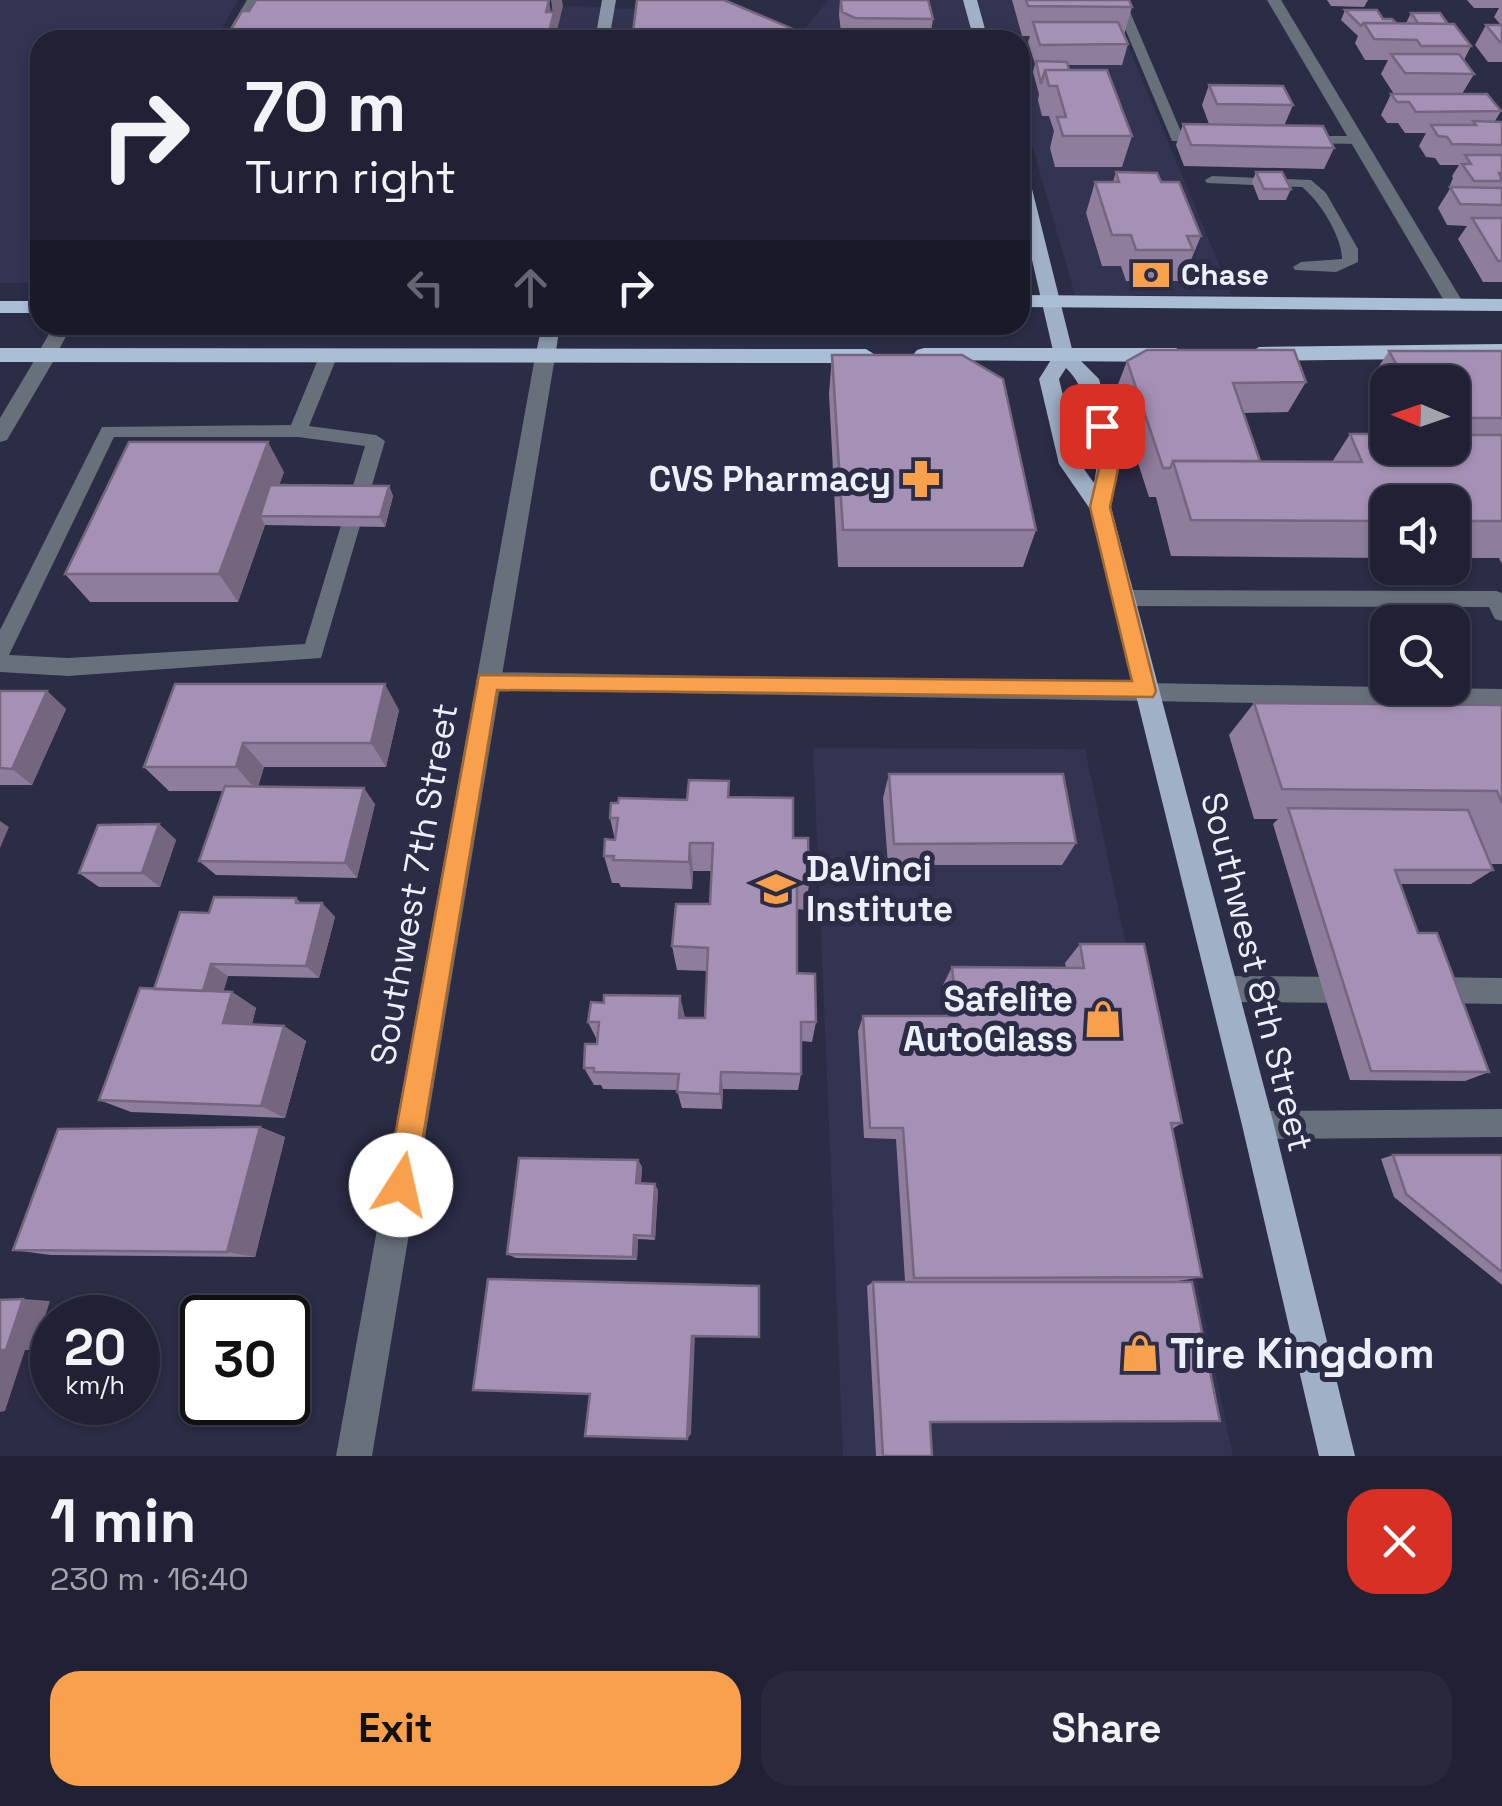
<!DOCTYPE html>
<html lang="en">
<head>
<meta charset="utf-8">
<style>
	body { margin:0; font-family:"Space Grotesk",sans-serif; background:#28293c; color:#f1f3f6; height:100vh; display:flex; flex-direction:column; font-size:38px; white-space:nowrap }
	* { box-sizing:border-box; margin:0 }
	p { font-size:32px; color:#a2a3ac }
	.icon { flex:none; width:55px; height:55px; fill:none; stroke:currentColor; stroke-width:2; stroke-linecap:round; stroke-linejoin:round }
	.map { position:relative; height:1456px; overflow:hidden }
	.panel { display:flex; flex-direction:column; background:#202134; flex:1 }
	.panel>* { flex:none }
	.banner { position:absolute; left:30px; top:30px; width:1000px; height:305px; border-radius:30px; box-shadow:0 2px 8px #0004,0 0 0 2px #3d3e4f; background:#202134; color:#f1f3f6; overflow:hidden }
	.needle { width:65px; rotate:272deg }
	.buttons { position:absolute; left:1370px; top:365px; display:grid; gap:20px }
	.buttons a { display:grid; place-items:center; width:100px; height:100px; border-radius:20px; background:#202134; box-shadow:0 2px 8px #0004,0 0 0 2px #3d3e4f; font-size:50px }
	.speed { position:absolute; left:30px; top:1295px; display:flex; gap:20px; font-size:50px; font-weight:700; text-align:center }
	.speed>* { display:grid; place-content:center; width:130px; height:130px; border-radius:50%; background:#202134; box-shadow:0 2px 8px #0004,0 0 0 2px #3d3e4f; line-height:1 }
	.speed small { font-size:25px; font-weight:400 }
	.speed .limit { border:5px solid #111; border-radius:15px; background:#fff; color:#111 }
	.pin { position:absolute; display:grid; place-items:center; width:85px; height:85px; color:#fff; margin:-42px; border-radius:20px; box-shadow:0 5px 15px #0006 }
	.me { position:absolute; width:110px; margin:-55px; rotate:10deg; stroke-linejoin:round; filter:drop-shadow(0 0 8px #0008) }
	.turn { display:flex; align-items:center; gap:35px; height:210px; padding:0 50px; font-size:45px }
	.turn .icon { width:130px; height:130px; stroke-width:2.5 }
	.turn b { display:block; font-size:70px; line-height:85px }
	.lanes { display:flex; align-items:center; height:95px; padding:0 50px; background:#0003; justify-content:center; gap:50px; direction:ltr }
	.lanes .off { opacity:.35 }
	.round { display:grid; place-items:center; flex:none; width:105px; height:105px; border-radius:30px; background:#28293c }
	.overview { display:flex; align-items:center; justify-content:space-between; height:170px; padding:0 50px }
	h1 { font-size:60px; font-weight:700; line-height:75px }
	.button { display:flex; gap:20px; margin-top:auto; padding:20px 50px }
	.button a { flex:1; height:115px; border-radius:30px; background:#f8a04b; color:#111; font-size:40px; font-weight:700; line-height:115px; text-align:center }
	.button a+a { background:#28293c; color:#f1f3f6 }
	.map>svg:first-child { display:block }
</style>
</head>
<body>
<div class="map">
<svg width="1502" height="1456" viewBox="0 0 1502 1456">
	<rect width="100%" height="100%" fill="#2b2c45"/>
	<path fill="#333352" d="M 0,0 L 238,0 L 220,32 L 420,36 L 433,7 L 578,6 L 665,11 L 730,40 L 40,40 L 40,283 L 0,283 Z
		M 828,0 L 1109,0 L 1232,295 L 1075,295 L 1020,103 L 1020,40 L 828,40 L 802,32 Z
		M 813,748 L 1085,749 L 1233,1456 L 843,1456 Z"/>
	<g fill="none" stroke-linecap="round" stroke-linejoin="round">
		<path fill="#68707b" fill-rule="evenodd" d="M 1113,0 L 1125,0 L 1182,134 L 1214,135 L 1214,141 L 1172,141 Z
			M 1296,136 L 1358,136 L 1365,140 L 1358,144 L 1301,143 L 1296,142 Z
			M 1212,176 L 1311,180 L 1326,193 L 1358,249 L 1358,262 L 1336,272 L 1295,270 L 1293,267 L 1301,262 L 1342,259 C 1342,237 1320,201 1302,187 L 1207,183 L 1205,180 Z
			M 328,351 L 337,357 L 309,426 L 376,435 L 385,441 L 321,658 L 68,676 L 0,672 L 0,630 L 102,427 L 291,425 L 319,357 ZM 114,437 L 298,437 L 365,446 L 305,644 L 68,658 L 9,655 Z
			M 1123,590 L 1496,591 L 1502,593 L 1502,621 L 1495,619 L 1489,607 L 1123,606 L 1113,598 Z
			M 487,672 L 1502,689 L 1502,707 L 487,690 L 479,687 L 476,681 L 479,675 Z
			M 1223,976 L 1354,977 L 1363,981 L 1367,990 L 1363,999 L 1354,1003 L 1223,1002 L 1214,998 L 1210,989 L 1214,980 Z
			M 1431,977 L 1502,978 L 1502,1004 L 1431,1003 L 1422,999 L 1418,990 L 1422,981 Z
			M 1502,1109 L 1502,1137 L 1258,1139 L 1248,1135 L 1244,1125 L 1248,1115 L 1258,1111 Z"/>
		<path fill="#68707b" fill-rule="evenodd" d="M 1267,0 L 1281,0 L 1464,304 L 1461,308 L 1449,308 L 1446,304 Z
			M 47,349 L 57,355 L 7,440 L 0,442 L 0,418 L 40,351 Z
			M 545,351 L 555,357 L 372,1456 L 336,1456 L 535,357 Z"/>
		<path fill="#68707b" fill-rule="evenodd" d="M 247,0 L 261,0 L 237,40 L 223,40 Z
			M 54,325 L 72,325 L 54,359 L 40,359 L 37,355 Z"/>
		<path fill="#8795a6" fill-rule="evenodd" d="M 602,0 L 616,0 L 609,40 L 595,40 Z
			M 542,325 L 560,325 L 555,357 L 545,363 L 535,357 Z"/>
		<path fill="#a0b1c7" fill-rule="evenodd" d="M 963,0 L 977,0 L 988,40 L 974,40 Z
			M 1020,168 L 1028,173 L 1073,353 L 1099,379 L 1120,460 L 1111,507 L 1274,1125 L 1355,1456 L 1319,1456 L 1242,1125 L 1090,509 L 1059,464 L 1039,379 L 1054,355 L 1020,208 ZM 1066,368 C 1092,393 1102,449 1094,483 L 1079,462 L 1059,379 Z"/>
		<path fill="#aabed6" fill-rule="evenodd" d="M 1020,295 L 1502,299 L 1502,311 L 1020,307 Z
			M 0,301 L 40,301 L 40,313 L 0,313 Z
			M 1502,344 L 1502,358 L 1259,361 L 1248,354 L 1259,347 Z
			M 0,348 L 866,349 L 877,356 L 866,363 L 0,362 Z
			M 924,348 L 1176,348 L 1187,355 L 1176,362 L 917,360 L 913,355 L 917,350 Z"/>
	</g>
	<path fill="#8e7d9c" d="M 840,0 L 928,0 L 933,19 L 930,39 L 854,38 L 841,32 L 839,15 Z
		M 1012,0 L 1129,0 L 1132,7 L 1124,35 L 1128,44 L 1122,65 L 1068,65 L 1069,70 L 1132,136 L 1122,167 L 1055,167 L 1050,148 L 1054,131 L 1049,116 L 1042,116 L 1038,100 L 1039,94 L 1033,72 L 1035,64 L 1028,42 L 1030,36 L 1022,36 Z
		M 1327,0 L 1368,0 L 1364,7 L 1331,6 Z
		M 1467,0 L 1502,0 L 1502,62 L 1488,62 L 1475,45 L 1486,25 L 1501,25 L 1494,17 L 1499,8 L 1474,8 Z
		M 1345,10 L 1396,23 L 1406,23 L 1411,13 L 1448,24 L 1471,46 L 1464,60 L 1474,74 L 1462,94 L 1501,111 L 1495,121 L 1502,122 L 1502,282 L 1483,282 L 1458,239 L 1467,226 L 1447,225 L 1438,208 L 1451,187 L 1450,185 L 1453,178 L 1452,176 L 1459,165 L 1440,165 L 1435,158 L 1426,157 L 1419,146 L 1426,133 L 1405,133 L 1398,123 L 1387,123 L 1381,115 L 1391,94 L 1394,94 L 1381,74 L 1388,60 L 1365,60 L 1355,43 L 1358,36 L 1341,20 Z
		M 1209,85 L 1293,105 L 1284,126 L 1334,148 L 1324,169 L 1184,166 L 1176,145 L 1183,124 L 1209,124 L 1202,105 Z
		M 1116,172 L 1161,182 L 1201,236 L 1188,267 L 1186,267 L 1181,281 L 1126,281 L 1121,266 L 1102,266 L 1086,213 L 1095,182 L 1113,182 Z
		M 1256,172 L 1291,189 L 1286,200 L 1259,200 L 1252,182 Z
		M 1389,351 L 1502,351 L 1502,564 L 1499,558 L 1452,558 L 1452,502 L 1388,502 L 1388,558 L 1171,556 L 1156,497 L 1149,497 L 1115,392 L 1127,361 L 1306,382 L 1288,412 L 1243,413 L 1260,461 L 1332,462 L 1350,434 L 1452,448 L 1452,382 L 1388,382 L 1388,418 L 1369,381 Z
		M 832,355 L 1036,530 L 1023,567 L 838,567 L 829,394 Z
		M 284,472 L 279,485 L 389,486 L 393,496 L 385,527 L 265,525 L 238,602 L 90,602 L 65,574 Z
		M 175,684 L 399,710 L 386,767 L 264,767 L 258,786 L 375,804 L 357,878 L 216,875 L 199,861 L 224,791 L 169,791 L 144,767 Z
		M 0,691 L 47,691 L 66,709 L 32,785 L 0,785 Z
		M 1254,703 L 1502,705 L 1502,864 L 1491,864 L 1493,870 L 1471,884 L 1400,884 L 1418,933 L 1489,1072 L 1465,1081 L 1350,1080 L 1273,824 L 1278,819 L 1254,819 L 1229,735 Z
		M 889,774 L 1076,843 L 1062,865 L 888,865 L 883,798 Z
		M 730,797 L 793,838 L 809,884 L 806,910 L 797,909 L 797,973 L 816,1022 L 812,1042 L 801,1041 L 801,1074 L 798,1090 L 723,1089 L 722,1109 L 682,1108 L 677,1090 L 603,1089 L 601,1085 L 594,1085 L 584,1068 L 597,1044 L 597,1040 L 588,1022 L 705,1018 L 707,971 L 677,970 L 672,946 L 710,904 L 712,871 L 693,871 L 692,889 L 621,887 L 619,883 L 612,883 L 604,856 L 615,840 L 610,818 L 687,800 Z
		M 159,824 L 176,840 L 160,887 L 99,887 L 79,873 Z
		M 296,898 L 301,903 L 322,903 L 335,917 L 319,978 L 228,976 L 223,992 L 232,992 L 256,1008 L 252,1024 L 284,1026 L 306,1041 L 285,1118 L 131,1112 L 99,1100 L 154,989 L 209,913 Z
		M 1080,944 L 1182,1123 L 1172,1129 L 1202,1277 L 1178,1281 L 905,1281 L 896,1139 L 864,1138 L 858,1031 L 863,1016 L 946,1016 L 943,985 L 952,967 L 1066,968 L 1065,963 Z
		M 260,1127 L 285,1137 L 255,1257 L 51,1255 L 13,1250 Z
		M 1393,1155 L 1502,1155 L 1502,1285 L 1394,1197 L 1381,1159 Z
		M 638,1160 L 642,1167 L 641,1183 L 658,1190 L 655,1240 L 638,1239 L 637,1260 L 516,1258 L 507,1254 Z
		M 873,1282 L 930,1422 L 932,1456 L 876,1456 L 867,1286 Z"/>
	<path fill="#74667f" d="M 549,0 L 552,20 L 553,15 L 551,0 L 562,0 L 563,6 L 557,31 L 558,40 L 547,40 L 546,12 Z
		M 268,442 L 284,472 L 268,516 L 260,516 L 265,525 L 238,602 L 219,574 Z
		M 389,486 L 393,496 L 385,527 L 380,517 Z
		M 385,684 L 399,710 L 386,767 L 371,743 Z
		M 47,691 L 66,709 L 32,785 L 12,769 Z
		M 243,743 L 264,767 L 257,791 L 236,767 Z
		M 364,788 L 375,804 L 357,878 L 345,863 Z
		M 0,821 L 9,827 L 0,848 Z
		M 159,824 L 176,840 L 160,887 L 142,873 Z
		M 690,843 L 693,871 L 692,889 L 689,862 Z
		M 322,903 L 335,917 L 319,978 L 306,966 Z
		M 211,964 L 228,976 L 220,1003 L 202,992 Z
		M 232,992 L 256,1008 L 248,1038 L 223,1023 Z
		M 680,996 L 685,1017 L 683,1038 L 679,1018 Z
		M 284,1026 L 306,1041 L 285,1118 L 261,1106 Z
		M 721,1072 L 723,1089 L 722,1109 L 720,1094 Z
		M 260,1127 L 285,1137 L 255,1257 L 227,1252 Z
		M 638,1160 L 642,1167 L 640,1189 L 636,1183 Z
		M 655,1184 L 658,1190 L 655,1240 L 652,1236 Z
		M 634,1235 L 638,1239 L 637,1260 L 633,1257 Z
		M 23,1299 L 50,1301 L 34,1350 L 25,1350 L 5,1411 L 0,1412 L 0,1349 Z
		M 692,1336 L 695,1336 L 691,1434 L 687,1439 Z"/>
	<path fill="#a591b5" stroke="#74667f" stroke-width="2.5" d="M 256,0 L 549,0 L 546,12 L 554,12 L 547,40 L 225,40 L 242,11 L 249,11 Z
		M 637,0 L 724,0 L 819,40 L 632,40 Z
		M 841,0 L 928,0 L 933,19 L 855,18 L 842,12 Z
		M 1026,0 L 1129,0 L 1132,7 L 1028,6 Z
		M 1345,10 L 1377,10 L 1383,19 L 1392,19 L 1396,23 L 1364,23 L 1361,26 Z
		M 1411,13 L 1440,13 L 1448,24 L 1418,23 Z
		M 1033,22 L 1118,22 L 1128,44 L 1040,45 Z
		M 1364,23 L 1454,24 L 1471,46 L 1421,46 L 1417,40 L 1374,39 Z
		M 1486,25 L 1502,25 L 1502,42 L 1500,42 Z
		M 1391,54 L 1459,54 L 1474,74 L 1405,73 Z
		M 1036,61 L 1067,62 L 1069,70 L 1045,70 L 1041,84 Z
		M 1045,70 L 1107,70 L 1132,136 L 1063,136 L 1057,117 L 1066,117 L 1057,86 L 1049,86 Z
		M 1209,85 L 1283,86 L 1293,105 L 1217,104 Z
		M 1391,94 L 1487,94 L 1501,111 L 1416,112 L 1409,102 L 1397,102 Z
		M 1473,121 L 1502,122 L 1502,145 L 1452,144 L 1447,137 L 1438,136 L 1431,125 L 1476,125 Z
		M 1183,124 L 1323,126 L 1334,148 L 1191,145 Z
		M 1465,155 L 1502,155 L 1502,173 L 1499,173 L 1502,181 L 1474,181 L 1462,164 L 1471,164 Z
		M 1116,172 L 1157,173 L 1161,182 L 1179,182 L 1201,236 L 1187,236 L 1193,250 L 1136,250 L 1131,235 L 1112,235 L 1095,182 L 1119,182 Z
		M 1256,172 L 1282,172 L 1291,189 L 1264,189 Z
		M 1450,187 L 1502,188 L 1502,205 L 1460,204 Z
		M 1472,218 L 1502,218 L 1502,261 L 1498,261 Z
		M 1147,350 L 1294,350 L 1306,382 L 1233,383 L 1260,461 L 1173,461 L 1170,468 L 1163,468 L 1127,361 Z
		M 1389,351 L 1502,351 L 1502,418 L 1452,418 L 1452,382 L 1406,382 Z
		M 832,355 L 962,355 L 1003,379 L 1036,530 L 843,530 Z
		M 1350,434 L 1388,434 L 1388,448 L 1452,448 L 1452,435 L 1502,435 L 1502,521 L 1452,521 L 1452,502 L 1388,502 L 1388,521 L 1191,520 L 1173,461 L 1362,462 Z
		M 129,442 L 268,442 L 219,574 L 65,574 Z
		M 270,485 L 389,486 L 380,517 L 260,516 Z
		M 175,684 L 385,684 L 371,743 L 243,743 L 236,767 L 144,767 Z
		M 0,691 L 47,691 L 12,769 L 0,768 Z
		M 1254,703 L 1502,705 L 1502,803 L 1497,791 L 1282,789 Z
		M 889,774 L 1063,774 L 1076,843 L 894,844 Z
		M 689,780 L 729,781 L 728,797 L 793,798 L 793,838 L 808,838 L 809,884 L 797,884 L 797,973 L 815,974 L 816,1022 L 801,1022 L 801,1074 L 721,1072 L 720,1094 L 677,1092 L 679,1074 L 594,1072 L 594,1068 L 584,1068 L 585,1044 L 597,1044 L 599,1022 L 588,1022 L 591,1002 L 604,1003 L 604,995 L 680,996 L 679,1018 L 705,1018 L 708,948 L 672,946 L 676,904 L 710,904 L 713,843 L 690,843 L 689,862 L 613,860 L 614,856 L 604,856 L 605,839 L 615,840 L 618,818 L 610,818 L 611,803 L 618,803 L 619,798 L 687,800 Z
		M 225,786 L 364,788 L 345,863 L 199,861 Z
		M 1288,808 L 1468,810 L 1493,870 L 1395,870 L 1418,933 L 1437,933 L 1489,1072 L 1371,1071 Z
		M 159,824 L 142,873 L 79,873 L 98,825 Z
		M 214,897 L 296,898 L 296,903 L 322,903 L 306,966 L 211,964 L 203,991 L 154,989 L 180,912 L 209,913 Z
		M 1080,944 L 1144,944 L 1182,1123 L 1171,1123 L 1202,1277 L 914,1278 L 903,1128 L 870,1128 L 863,1016 L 957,1016 L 952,967 L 1084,968 Z
		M 140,988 L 232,992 L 223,1023 L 284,1026 L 261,1106 L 99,1100 Z
		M 260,1127 L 227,1252 L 13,1250 L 58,1129 Z
		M 1393,1155 L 1502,1155 L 1502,1272 L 1406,1194 Z
		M 519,1158 L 638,1160 L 636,1183 L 655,1184 L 652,1236 L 634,1235 L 633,1257 L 507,1254 Z
		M 488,1279 L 759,1286 L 759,1337 L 692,1336 L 687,1439 L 585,1436 L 590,1394 L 473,1390 Z
		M 873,1282 L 1192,1282 L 1220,1421 L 930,1422 L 932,1456 L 883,1456 Z
		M 23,1299 L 6,1350 L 0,1350 L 0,1300 Z"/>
	<path fill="#f8a04b" stroke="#a16831" stroke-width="2.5" d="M 1102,420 L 1111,426 L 1120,460 L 1110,507 L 1156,691 L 1153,697 L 497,690 L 415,1185 L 411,1195 L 401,1199 L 390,1195 L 386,1185 L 479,675 L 1132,681 L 1090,507 L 1101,460 L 1092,426 Z"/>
	<defs>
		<g id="bank-bare" transform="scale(3)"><path d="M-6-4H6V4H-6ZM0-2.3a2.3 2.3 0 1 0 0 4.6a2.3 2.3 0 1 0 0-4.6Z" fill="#f8a04b" stroke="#2b2c45" stroke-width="2.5" paint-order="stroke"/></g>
		<g id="pharmacy-bare" transform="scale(3)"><path d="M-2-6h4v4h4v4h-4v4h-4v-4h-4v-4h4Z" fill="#f8a04b" stroke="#2b2c45" stroke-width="2.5" paint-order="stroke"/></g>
		<g id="school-bare" transform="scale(3)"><path d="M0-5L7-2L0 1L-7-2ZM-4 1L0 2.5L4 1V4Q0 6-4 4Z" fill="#f8a04b" stroke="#2b2c45" stroke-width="2.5" paint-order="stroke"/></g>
		<g id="shop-bare" transform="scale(3)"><path d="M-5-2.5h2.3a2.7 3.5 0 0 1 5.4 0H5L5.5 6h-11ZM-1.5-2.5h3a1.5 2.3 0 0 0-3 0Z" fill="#f8a04b" stroke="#2b2c45" stroke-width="2.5" paint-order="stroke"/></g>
	</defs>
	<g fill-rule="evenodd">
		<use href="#bank-bare" x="1151" y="275"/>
		<use href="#pharmacy-bare" x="921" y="479"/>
		<use href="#school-bare" x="776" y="889"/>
		<use href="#shop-bare" x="1103" y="1019"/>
		<use href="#shop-bare" x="1140" y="1353"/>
	</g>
	<g text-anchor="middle" stroke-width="10" stroke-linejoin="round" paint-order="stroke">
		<g font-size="30" font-weight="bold" fill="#eeeffd" stroke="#2b2c45" text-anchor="start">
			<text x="1181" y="285">Chase</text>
		</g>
		<g font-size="35" font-weight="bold" fill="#eeeffd" stroke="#2b2c45" text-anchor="end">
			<text x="891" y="491">CVS Pharmacy</text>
			<text x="806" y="881" text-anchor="start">DaVinci<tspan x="806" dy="40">Institute</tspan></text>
			<text x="1073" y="1011">Safelite<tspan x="1073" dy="40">AutoGlass</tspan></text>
		</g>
		<g font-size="35" fill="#eeeffd" stroke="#2b2c45">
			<text transform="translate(414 884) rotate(-80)" y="12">Southwest 7th Street</text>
			<text transform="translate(1257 972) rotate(76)" y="12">Southwest 8th Street</text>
		</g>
		<g font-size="42" font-weight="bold" fill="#eeeffd" stroke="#2b2c45" text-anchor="start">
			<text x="1170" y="1368">Tire Kingdom</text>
		</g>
	</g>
</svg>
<div class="buttons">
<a><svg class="needle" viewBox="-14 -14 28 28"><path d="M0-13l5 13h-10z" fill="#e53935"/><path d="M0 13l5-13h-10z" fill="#a2a3ac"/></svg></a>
<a><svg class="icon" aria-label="sound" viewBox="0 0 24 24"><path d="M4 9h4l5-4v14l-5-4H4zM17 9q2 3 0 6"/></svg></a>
<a><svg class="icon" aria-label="search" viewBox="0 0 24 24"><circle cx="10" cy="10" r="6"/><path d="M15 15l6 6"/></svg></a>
</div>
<div class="speed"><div>20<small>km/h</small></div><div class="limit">30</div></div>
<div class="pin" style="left:1102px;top:426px;background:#d93025"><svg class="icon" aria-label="arrive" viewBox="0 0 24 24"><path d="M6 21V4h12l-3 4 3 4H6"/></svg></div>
<svg class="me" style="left:401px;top:1185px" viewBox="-20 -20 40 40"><circle r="19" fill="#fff"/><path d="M0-13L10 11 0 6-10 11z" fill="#f8a04b"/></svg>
<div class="banner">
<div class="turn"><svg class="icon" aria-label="right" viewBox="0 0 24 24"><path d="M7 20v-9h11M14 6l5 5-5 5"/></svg><div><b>70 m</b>Turn right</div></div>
<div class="lanes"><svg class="icon off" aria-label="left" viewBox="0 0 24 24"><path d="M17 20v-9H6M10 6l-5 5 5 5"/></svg><svg class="icon off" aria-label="ahead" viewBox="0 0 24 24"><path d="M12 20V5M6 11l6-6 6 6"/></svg><svg class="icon" aria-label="right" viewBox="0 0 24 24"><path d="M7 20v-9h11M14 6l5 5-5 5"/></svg></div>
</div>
</div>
<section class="panel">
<div class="overview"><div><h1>1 min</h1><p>230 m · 16:40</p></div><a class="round" style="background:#d93025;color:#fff"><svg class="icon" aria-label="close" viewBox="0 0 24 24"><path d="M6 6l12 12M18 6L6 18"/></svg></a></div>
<div class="button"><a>Exit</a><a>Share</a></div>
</section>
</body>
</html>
